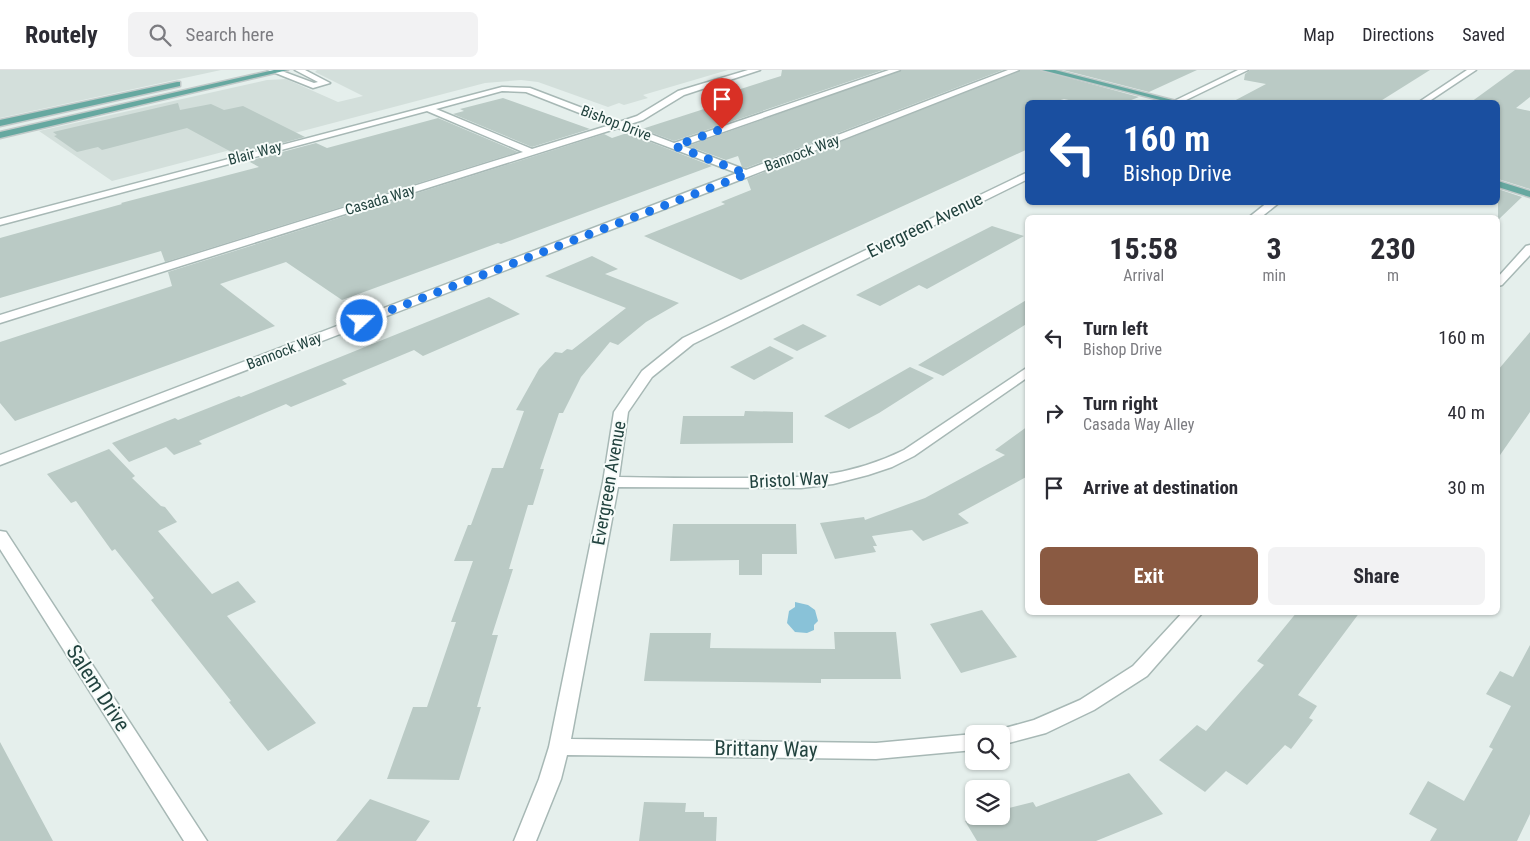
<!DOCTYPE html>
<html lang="en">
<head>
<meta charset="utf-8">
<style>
	body { margin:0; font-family:"Roboto Condensed",sans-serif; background:#f2f2f3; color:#2b2b33; height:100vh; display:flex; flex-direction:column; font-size:19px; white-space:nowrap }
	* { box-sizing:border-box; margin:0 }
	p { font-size:16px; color:#7c7c81 }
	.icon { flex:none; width:28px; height:28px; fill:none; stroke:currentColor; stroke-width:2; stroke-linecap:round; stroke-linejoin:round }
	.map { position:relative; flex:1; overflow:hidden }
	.drawer { position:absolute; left:1025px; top:145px; width:475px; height:400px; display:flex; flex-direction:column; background:#fff; border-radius:8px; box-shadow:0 1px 4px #0004 }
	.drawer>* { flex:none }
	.top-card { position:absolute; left:1025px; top:30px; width:475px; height:105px; border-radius:8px; box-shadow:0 1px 4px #0004; background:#1a4fa0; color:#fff; overflow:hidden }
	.fabs { position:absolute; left:965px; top:655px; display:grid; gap:10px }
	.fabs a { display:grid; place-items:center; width:45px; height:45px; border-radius:8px; background:#fff; box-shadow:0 1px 4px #0004; font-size:25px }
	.pin { position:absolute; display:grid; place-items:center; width:42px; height:42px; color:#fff; margin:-51px -21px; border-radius:50% 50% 50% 0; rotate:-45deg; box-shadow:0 0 5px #0007 }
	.pin .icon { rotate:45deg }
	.me { position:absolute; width:55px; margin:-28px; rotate:69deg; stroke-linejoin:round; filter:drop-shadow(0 0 4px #0008) }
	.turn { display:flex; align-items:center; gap:18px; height:105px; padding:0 15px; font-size:22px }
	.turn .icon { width:65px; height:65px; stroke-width:2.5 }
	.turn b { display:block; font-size:35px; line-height:42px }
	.eta { display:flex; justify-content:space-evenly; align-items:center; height:85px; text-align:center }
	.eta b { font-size:30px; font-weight:700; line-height:35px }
	.primary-button { display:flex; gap:10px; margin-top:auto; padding:10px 15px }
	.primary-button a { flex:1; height:58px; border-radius:8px; background:#8a5a42; color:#fff; font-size:20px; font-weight:700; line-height:58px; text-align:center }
	.primary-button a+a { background:#f2f2f3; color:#2b2b33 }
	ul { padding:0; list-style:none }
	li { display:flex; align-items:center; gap:15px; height:75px; padding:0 15px }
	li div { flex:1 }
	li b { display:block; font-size:19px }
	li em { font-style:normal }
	header { display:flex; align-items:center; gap:30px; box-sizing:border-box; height:70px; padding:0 25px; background:#fff; border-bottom:1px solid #e1e1e2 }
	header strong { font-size:24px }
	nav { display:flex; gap:28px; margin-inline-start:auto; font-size:18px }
	.search { width:350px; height:45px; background:#f2f2f3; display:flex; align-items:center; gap:12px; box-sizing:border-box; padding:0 18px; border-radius:8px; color:#7c7c81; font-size:19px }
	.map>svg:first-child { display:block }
</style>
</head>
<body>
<header>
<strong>Routely</strong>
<div class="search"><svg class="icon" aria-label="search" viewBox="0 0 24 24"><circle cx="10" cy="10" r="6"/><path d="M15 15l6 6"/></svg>Search here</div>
<nav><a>Map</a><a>Directions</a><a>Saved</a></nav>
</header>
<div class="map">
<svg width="1530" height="771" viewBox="0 0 1530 771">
	<rect width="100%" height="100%" fill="#e5efec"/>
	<path fill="#d3dfdb" d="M 0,0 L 221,0 L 0,48 Z
		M 317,0 L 728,0 L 643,25 L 648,28 L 624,35 L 619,33 L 608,37 L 538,12 L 521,10 L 485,13 L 112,111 L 39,61 L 267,10 L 286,9 L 338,32 L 363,26 L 315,2 Z"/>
	<path fill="#89c2d8" d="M 795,532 L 808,535 L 815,540 L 818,551 L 814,555 L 814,560 L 807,563 L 795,562 L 787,553 L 789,541 L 795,537 Z"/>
	<path fill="#bacac5" d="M 782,0 L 883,0 L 674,71 L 642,59 L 735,29 L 722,25 L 781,6 Z
		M 902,0 L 1003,0 L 746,98 L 742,97 L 738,86 L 726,90 L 688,76 Z
		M 1021,0 L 1040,0 L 1139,27 L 1126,32 L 1078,32 L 1064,29 L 1054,32 L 1028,32 L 1028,79 L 741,210 L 644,166 L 725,134 L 721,132 L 751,120 L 747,109 Z
		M 1063,0 L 1197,0 L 1149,22 Z
		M 1250,0 L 1430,0 L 1379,32 L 1232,32 L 1266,14 L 1244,10 L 1245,4 Z
		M 1515,0 L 1530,0 L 1530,27 L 1516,38 L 1530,41 L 1530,119 L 1498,109 L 1498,32 L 1471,32 Z
		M 503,28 L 590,59 L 532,77 L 453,44 L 464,41 L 460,39 Z
		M 178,33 L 180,40 L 211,34 L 224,40 L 243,36 L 305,67 L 237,85 L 187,58 L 102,80 L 98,77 L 77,82 L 54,66 L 57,65 L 53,62 Z
		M 438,48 L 518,82 L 165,192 L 161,181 L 0,228 L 0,168 L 122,134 L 121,133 L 259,97 L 248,91 L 316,73 L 327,78 Z
		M 627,63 L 712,96 L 501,174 L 498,173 L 342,230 L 286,192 L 220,214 L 275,256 L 15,351 L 0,333 L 0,272 L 172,216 L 168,202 L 604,64 L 612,68 Z
		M 1498,119 L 1522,127 L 1498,150 Z
		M 992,156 L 1024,166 L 927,219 L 919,215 L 880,236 L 856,225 Z
		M 592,186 L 618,199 L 605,204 L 679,233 L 646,252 L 618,275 L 610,272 L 581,307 L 563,343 L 559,343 L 540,399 L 544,399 L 533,435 L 528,435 L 509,499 L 513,499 L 492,565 L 498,565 L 477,637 L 481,637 L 459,710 L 387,709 L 413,637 L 427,637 L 456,552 L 451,552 L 473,491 L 454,491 L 468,455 L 471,455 L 492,398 L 503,398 L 524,341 L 516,340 L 539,299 L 555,282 L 562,283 L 567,279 L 572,280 L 626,238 L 545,206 Z
		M 489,227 L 520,244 L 423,286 L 414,280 L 342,310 L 347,314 L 291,337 L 286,334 L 199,371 L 202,374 L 174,385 L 166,377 L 129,392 L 112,373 L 175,348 L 178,350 L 239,326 L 241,327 Z
		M 1028,229 L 1028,253 L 943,306 L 918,295 Z
		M 803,254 L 827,266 L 797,281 L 773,269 Z
		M 1530,262 L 1530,342 L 1498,388 L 1498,300 Z
		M 770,276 L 794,288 L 754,310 L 730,297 Z
		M 910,297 L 934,308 L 879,343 L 849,359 L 824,346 Z
		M 745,341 L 793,342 L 793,373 L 680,374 L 683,346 L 744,346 Z
		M 1028,356 L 1028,406 L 958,444 L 969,453 L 923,471 L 912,460 L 872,466 L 877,476 L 873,476 L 876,482 L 835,489 L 820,453 L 864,447 L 865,450 L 925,428 L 1005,385 L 995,380 Z
		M 109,379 L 135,406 L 132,408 L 161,436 L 165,437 L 177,452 L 158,461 L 212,524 L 238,511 L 256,532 L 227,546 L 316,653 L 268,681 L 229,632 L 231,631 L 151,530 L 154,528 L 115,479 L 112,481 L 76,431 L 71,433 L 47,404 Z
		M 673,454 L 796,454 L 797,484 L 762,484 L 762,505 L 739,505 L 739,490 L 670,491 Z
		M 982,540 L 1017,587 L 961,603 L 930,554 Z
		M 1297,542 L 1360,542 L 1298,625 L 1317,636 L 1309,648 L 1313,650 L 1291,679 L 1285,675 L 1247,715 L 1226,701 L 1205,722 L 1159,690 L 1197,655 L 1206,661 L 1264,595 L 1257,591 Z
		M 834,562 L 896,562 L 901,609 L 821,609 L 821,613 L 644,611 L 650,563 L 711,563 L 710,578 L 835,579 Z
		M 1530,575 L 1530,744 L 1517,771 L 1430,771 L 1437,759 L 1409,744 L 1428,711 L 1464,731 L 1493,679 L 1489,677 L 1511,636 L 1486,624 L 1500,601 L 1513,607 Z
		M 0,672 L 53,771 L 0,771 Z
		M 1129,703 L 1163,744 L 1096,771 L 977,771 L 965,751 L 979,746 L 1001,746 L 1001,740 L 1033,732 L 1036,737 Z
		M 370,729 L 430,751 L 416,771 L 336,771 Z
		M 644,732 L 686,733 L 685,742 L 704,742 L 704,747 L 717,747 L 716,771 L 639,771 Z"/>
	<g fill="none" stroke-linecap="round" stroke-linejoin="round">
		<g stroke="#a7b8b5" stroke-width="3">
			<path id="minor" d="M 268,0 L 279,0 L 314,13 L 318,12 L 295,0 L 305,0 L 330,13 L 313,18 Z
				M 748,0 L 760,0 L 684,25 L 643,50 L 627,55 L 674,73 L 889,0 L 900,0 L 683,76 L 746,100 L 1008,0 L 1019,0 L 750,106 L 0,395 L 0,385 L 737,103 L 618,58 L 0,253 L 0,245 L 523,82 L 427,41 L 0,155 L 0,149 L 502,17 L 530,18 L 619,52 L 637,46 L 678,21 ZM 502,21 L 526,22 L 610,55 L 532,79 L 436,39 Z
				M 1238,0 L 1248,0 L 1182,32 L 1172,32 Z
				M 1467,0 L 1476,0 L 1428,32 L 1419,32 Z
				M 1028,102 L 1028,109 L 693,274 L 652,307 L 628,342 L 619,407 C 656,408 693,408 730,408 C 795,408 843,410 904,380 L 1028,297 L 1028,307 L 914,386 L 892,397 L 868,405 L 833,414 L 801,418 L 618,417 L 571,669 L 876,673 L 974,664 L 974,680 L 876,689 L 567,685 L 561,709 L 536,771 L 514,771 L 539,709 L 549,677 L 603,412 L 614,342 L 642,301 L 683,268 Z
				M 1268,132 L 1280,132 L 1260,148 L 1248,148 Z
				M 1530,175 L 1530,185 L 1502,215 L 1498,216 L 1498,207 L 1526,176 Z
				M 0,461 L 6,462 L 207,771 L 184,771 L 0,479 Z
				M 1183,542 L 1203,542 L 1147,606 L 1094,640 L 1046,663 L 1001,675 L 1001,664 L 992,664 L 994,661 L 1034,650 L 1080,630 L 1133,596 Z"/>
		</g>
		<g stroke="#c1cac9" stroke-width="3">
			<path id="major" d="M 274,0 L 288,0 L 0,68 L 0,62 Z
				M 1042,0 L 1055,0 L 1180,32 L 1168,32 Z
				M 177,12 L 180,12 L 180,16 L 0,56 L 0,50 Z
				M 1498,111 L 1530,121 L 1530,127 L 1498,117 Z"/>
		</g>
		<use href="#minor" fill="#fff" fill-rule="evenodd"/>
		<use href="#major" fill="#66a8a0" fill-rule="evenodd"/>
	</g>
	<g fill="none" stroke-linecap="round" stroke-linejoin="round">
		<path stroke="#1a73e8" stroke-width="9" stroke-dasharray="0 16.2" d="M 362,251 L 747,104 L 675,76 L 722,59"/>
	</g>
	<g text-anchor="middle" stroke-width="4" stroke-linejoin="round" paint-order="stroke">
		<g font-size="15" fill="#22433f" stroke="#f6fbf9">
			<text transform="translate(616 53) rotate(21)" y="5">Bishop Drive</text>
			<text transform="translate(255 83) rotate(-15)" y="5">Blair Way</text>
			<text transform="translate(802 83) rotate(-21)" y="5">Bannock Way</text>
			<text transform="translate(380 130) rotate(-17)" y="5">Casada Way</text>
			<text transform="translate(284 281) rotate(-21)" y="5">Bannock Way</text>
		</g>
		<g font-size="18" fill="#22433f" stroke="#f6fbf9">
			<text transform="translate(925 155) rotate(-26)" y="6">Evergreen Avenue</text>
			<text transform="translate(789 410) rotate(-3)" y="6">Bristol Way</text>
			<text transform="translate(609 413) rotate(-80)" y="6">Evergreen Avenue</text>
		</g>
		<g font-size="21" fill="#22433f" stroke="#f6fbf9">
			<text transform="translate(98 618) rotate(57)" y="7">Salem Drive</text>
			<text transform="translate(766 679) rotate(1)" y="7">Brittany Way</text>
		</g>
	</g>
</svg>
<div class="fabs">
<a><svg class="icon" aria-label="search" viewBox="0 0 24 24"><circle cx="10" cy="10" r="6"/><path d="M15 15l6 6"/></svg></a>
<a><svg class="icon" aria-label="layers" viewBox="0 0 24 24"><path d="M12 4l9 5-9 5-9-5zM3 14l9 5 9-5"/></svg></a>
</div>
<div class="pin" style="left:722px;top:59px;background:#d93025"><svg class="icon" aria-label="arrive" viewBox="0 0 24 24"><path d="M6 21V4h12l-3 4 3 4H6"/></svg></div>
<svg class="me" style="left:362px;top:251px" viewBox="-20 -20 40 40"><circle r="17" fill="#1a73e8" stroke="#fff" stroke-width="3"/><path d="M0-11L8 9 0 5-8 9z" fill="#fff"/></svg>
<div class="top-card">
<div class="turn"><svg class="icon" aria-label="left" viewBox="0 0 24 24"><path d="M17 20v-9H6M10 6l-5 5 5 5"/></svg><div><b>160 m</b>Bishop Drive</div></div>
</div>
<section class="drawer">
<div class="eta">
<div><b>15:58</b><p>Arrival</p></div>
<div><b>3</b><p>min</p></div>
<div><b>230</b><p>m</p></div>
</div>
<ul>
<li><svg class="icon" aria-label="left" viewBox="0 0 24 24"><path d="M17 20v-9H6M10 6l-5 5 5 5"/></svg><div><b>Turn left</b><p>Bishop Drive</p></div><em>160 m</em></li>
<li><svg class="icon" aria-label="right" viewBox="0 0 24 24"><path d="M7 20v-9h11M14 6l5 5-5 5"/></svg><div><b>Turn right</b><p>Casada Way Alley</p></div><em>40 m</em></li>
<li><svg class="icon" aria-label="arrive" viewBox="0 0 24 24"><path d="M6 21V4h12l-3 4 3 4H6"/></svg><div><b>Arrive at destination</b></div><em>30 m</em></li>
</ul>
<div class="primary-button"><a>Exit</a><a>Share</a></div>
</section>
</div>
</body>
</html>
